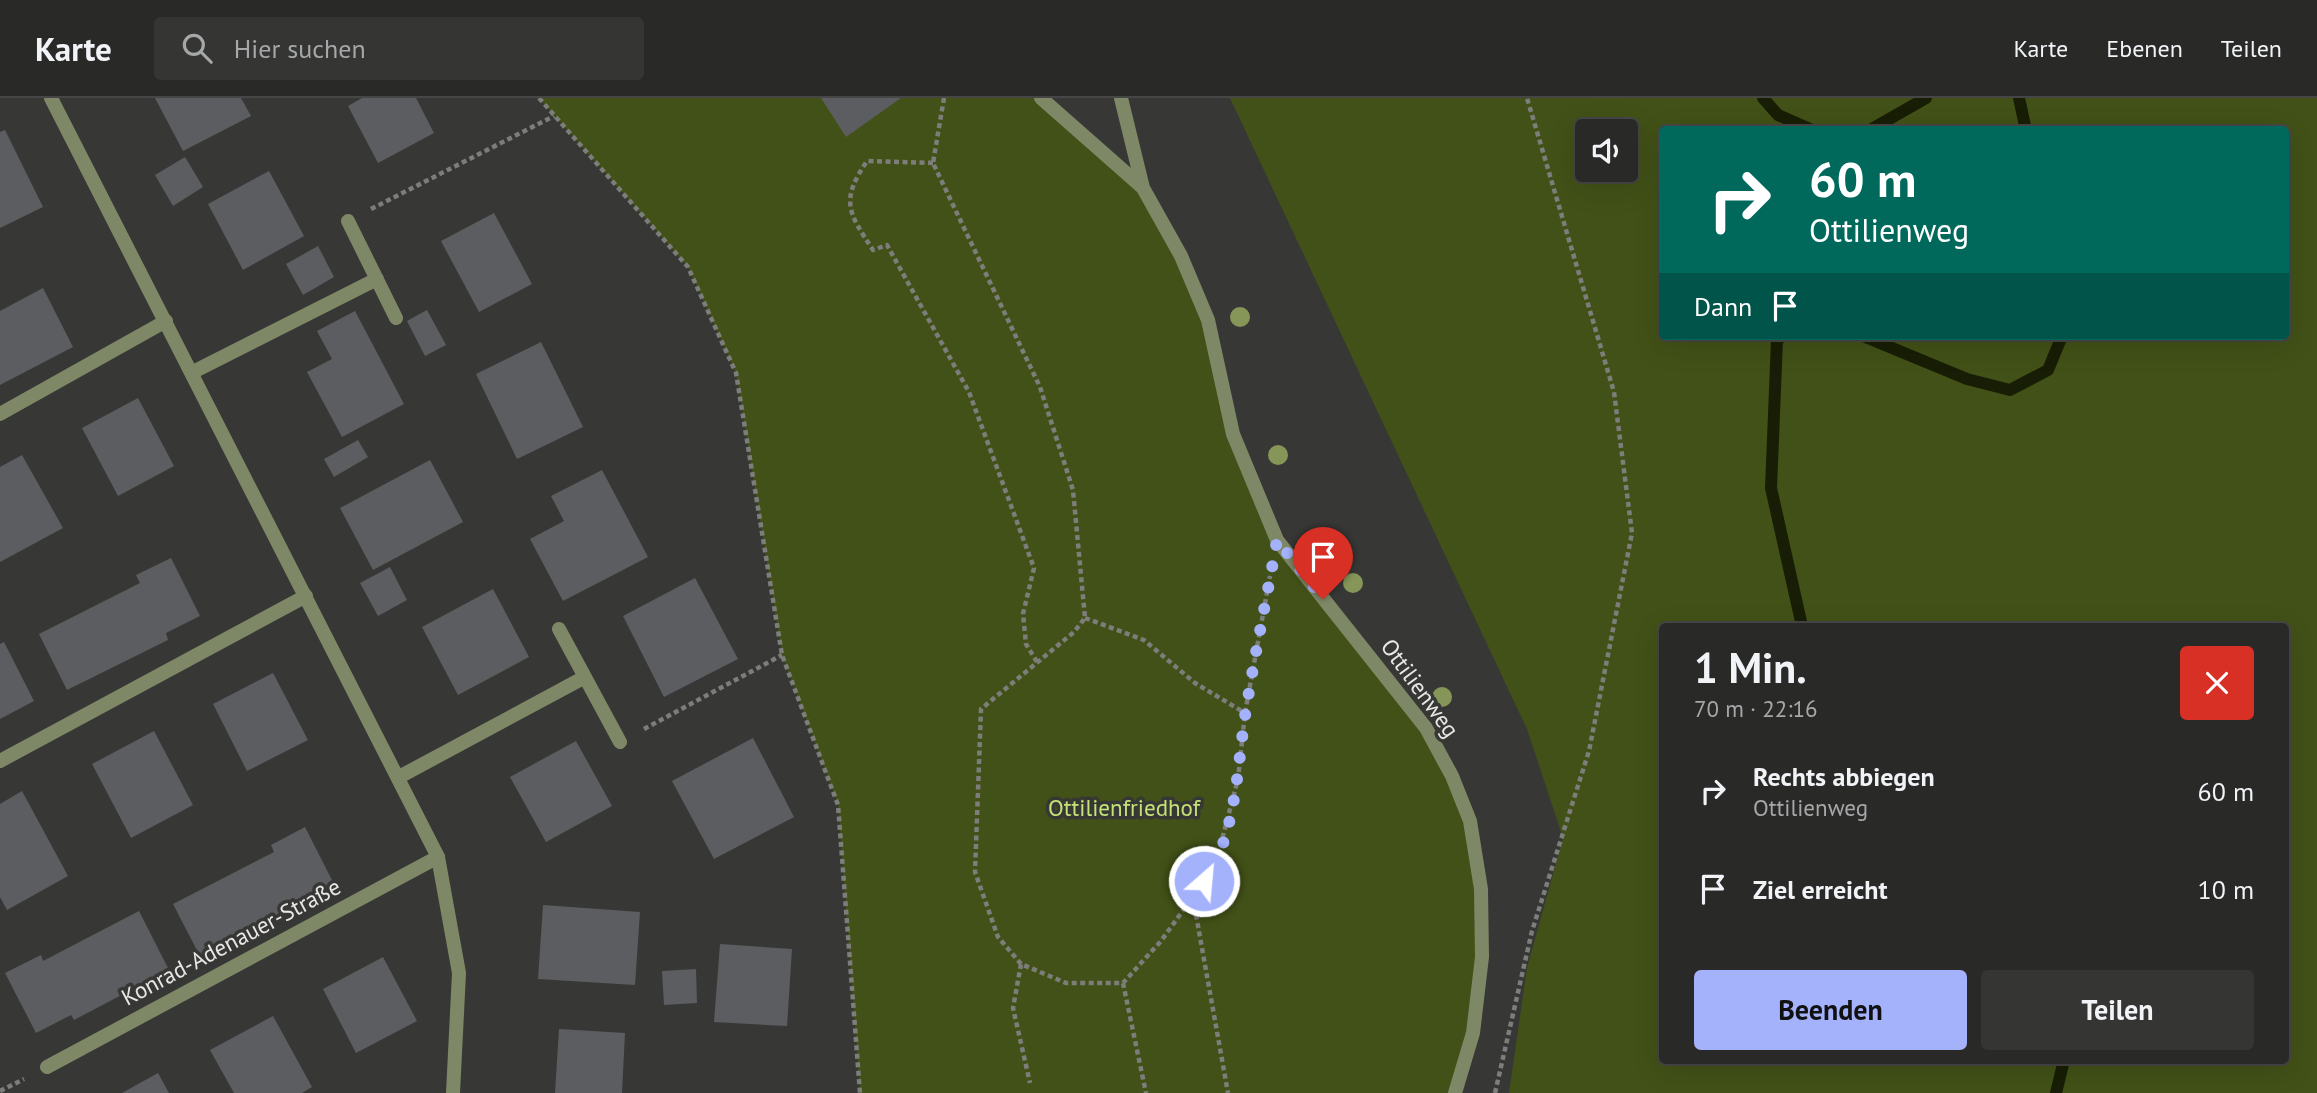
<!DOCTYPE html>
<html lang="de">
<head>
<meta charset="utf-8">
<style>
	body { margin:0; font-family:"PT Sans",sans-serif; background:#353634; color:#f1f3f6; height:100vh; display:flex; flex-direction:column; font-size:26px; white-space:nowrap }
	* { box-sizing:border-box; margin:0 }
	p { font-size:23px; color:#a5a7a8 }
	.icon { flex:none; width:38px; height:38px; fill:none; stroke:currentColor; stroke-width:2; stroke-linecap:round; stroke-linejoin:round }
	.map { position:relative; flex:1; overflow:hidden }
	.details { position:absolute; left:1659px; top:525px; width:630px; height:441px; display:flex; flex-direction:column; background:#292a28; border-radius:7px; box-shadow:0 7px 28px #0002,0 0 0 2px #454645 }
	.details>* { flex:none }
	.guide { position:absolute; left:1659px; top:28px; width:630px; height:214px; border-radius:7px; box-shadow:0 7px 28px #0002,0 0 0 2px #454645; background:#00695c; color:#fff; overflow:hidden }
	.fabs { position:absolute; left:1575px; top:21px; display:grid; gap:14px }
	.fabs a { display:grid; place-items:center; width:63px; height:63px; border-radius:7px; background:#292a28; box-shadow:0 7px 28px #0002,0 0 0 2px #454645; font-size:35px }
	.pin { position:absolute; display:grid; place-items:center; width:60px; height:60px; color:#fff; margin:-72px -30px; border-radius:50% 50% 50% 0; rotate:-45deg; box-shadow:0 0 7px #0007 }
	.pin .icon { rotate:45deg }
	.me { position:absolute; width:77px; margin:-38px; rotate:27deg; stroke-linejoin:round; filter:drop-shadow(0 0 5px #0008) }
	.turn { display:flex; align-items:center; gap:24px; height:147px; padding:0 35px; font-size:32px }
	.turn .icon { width:91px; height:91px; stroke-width:2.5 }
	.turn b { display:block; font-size:49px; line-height:60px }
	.then { display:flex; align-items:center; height:66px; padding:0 35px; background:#0003; gap:14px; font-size:26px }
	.round { display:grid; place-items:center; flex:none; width:74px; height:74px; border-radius:7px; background:#353634 }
	.headline { display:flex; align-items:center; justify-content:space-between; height:119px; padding:0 35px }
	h1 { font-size:42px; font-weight:700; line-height:52px }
	.action { display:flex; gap:14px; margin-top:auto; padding:14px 35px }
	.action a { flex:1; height:80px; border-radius:7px; background:#a4b2fc; color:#111; font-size:28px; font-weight:700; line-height:80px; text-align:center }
	.action a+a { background:#353634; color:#f1f3f6 }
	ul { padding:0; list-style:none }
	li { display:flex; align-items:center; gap:21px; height:98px; padding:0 35px }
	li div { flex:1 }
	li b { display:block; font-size:26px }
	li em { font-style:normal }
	header { display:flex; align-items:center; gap:42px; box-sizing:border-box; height:98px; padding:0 35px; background:#292a28; border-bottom:2px solid #454645 }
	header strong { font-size:33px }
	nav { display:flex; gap:38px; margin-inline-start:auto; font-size:24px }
	.search { width:490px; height:63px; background:#353634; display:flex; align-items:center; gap:18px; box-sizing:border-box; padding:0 24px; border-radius:7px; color:#a5a7a8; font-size:26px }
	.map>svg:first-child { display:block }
</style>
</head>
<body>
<header>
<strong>Karte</strong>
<div class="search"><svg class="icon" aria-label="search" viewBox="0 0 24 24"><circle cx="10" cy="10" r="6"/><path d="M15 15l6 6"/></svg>Hier suchen</div>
<nav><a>Karte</a><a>Ebenen</a><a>Teilen</a></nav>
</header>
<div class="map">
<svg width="2317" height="995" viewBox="0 0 2317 995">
	<rect width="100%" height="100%" fill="#373835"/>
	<path fill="#425117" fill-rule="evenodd" d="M 539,0 L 1041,0 L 1143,90 L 1208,222 L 1233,336 L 1277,442 L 1426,630 L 1470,723 L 1482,859 L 1455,995 L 860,995 L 838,707 L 782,557 L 736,275 L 688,169 Z
		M 1230,0 L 2317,0 L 2317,995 L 1509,995 L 1527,870 L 1563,740 L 1527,631 ZM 1662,32 L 2286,32 L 2286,238 L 1662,238 ZM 1587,33 L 1626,33 L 1626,72 L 1587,72 ZM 2286,528 L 2286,962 L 1662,962 L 1662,528 Z"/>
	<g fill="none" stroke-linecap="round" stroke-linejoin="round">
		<path stroke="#181e05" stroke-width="12" d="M 1763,0 L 1778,17 L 1812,32
			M 2019,0 L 2026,32
			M 1870,32 L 1926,0
			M 1783,238 L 1777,242 L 1771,390 L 1802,528
			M 1863,238 L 1967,281 L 2010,292 L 2048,272 L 2062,238
			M 2056,995 L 2064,962"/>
	</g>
	<path fill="#5c5d61" d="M 155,0 L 241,0 L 251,18 L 183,53 Z
		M 362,0 L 416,0 L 434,35 L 378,65 L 348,8 Z
		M 821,0 L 901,0 L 846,39 Z
		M 5,32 L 43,109 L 0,130 L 0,34 Z
		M 185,59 L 203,89 L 173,108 L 155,77 Z
		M 269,73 L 304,138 L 243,172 L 208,106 Z
		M 494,115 L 532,186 L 479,214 L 441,143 Z
		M 318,148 L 334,179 L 303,197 L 286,166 Z
		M 43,190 L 73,249 L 0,287 L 0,213 Z
		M 427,212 L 446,247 L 425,258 L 407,223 Z
		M 355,213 L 404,306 L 342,339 L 307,274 L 332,261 L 317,233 Z
		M 541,244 L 583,329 L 517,361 L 476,276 Z
		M 138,300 L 174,368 L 118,398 L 82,330 Z
		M 358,342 L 368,359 L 334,379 L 324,361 Z
		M 22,357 L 63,430 L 0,464 L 0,369 Z
		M 430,362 L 463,424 L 373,472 L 340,410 Z
		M 602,372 L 648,459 L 563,503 L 530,441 L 564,423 L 551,398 Z
		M 171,460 L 200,518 L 166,535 L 168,542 L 67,592 L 39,536 L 140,485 L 136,477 Z
		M 390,469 L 407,502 L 378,518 L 360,485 Z
		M 695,480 L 738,561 L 664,599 L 623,518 Z
		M 493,491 L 529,559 L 458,597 L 422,529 Z
		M 4,544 L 34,603 L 0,621 L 0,546 Z
		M 273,575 L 308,642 L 247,673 L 213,606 Z
		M 154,633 L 193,707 L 131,740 L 92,666 Z
		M 753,640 L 794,719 L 714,761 L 672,683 Z
		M 576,643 L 612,708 L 546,744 L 510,679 Z
		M 22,693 L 68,778 L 7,812 L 0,799 L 0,706 Z
		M 305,729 L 335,788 L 300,805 L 303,811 L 202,862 L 173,806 L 274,754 L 271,747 Z
		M 543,807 L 640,814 L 635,887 L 538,881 Z
		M 139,813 L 169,872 L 74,922 L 71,917 L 36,935 L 5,875 L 41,857 L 43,863 Z
		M 720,846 L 792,851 L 787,928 L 714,924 Z
		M 383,859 L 417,923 L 356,955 L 323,891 Z
		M 696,871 L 697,905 L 664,907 L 662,873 Z
		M 273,918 L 312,989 L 302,995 L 234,995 L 210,952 Z
		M 559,931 L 625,935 L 622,995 L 555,995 Z
		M 158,975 L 169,995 L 122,995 Z"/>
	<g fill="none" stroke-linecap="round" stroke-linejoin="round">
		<path stroke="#7d7e7b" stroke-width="4.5" stroke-dasharray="5 3.5" stroke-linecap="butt" d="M 539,0 L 688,169 L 736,275 L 782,557 L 838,707 L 860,995
			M 944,0 L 933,65 L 1040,289 L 1073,392 L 1085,520 L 1074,534 L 981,611 L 975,774 L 998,839 L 1021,866 L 1066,885 L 1123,885 L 1161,843 L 1215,768 L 1238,681 L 1245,615 L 1270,478
			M 933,65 L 867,63 C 840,103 848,114 873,152 L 887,147 L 969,294 L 1034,470 L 1023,516 L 1026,546 L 1037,564
			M 371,111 L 554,18
			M 1085,520 L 1144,542 L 1195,585 L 1245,615
			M 644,631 L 782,557
			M 1193,800 L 1228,995
			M 1021,866 L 1013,910 L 1030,985
			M 1123,885 L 1146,995
			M 0,993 L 24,981
			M 1495,995 L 1532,833 L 1589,653 L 1632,435 L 1614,294 L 1527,0"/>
		<path stroke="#7e8867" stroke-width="14" d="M 348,123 L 396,220
			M 193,274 L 377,181
			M 0,316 L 166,223
			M 559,531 L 620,644
			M 0,663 L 306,498
			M 399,679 L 585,579
			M 47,969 L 438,759"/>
		<path stroke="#7e8867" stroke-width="14" d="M 51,0 L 438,759 L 459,875 L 453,995
			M 1041,0 L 1142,89
			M 1121,0 L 1143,90 L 1181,158 L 1208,222 L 1233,336 L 1277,442 L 1426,630 L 1452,678 L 1470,723 L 1481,791 L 1482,859 L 1473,935 L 1455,995"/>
	</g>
	<g fill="#859658">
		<circle cx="1240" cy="219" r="10"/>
		<circle cx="1278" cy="357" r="10"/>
		<circle cx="1353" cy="485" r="10"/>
		<circle cx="1442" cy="599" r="10"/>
	</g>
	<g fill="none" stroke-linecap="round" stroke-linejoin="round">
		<path stroke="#a4b2fc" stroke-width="12" stroke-dasharray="0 21.6" d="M 1204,783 C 1237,738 1237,666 1246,612 C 1255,555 1267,499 1277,442 L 1323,501"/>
	</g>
	<g text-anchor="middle" stroke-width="7" stroke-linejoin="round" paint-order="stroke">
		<g font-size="23" fill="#e8e9e7" stroke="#373835">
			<text transform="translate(1420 590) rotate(54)" y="8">Ottilienweg</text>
			<text transform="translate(231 844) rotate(-28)" y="8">Konrad-Adenauer-Straße</text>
		</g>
		<g font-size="23" fill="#c4e374" stroke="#373835">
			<text x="1124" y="718">Ottilienfriedhof</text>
		</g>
	</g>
</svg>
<div class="fabs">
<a><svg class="icon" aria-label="sound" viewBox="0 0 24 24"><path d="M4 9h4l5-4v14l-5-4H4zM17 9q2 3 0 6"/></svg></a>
</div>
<div class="pin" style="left:1323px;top:501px;background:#d93025"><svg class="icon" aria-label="arrive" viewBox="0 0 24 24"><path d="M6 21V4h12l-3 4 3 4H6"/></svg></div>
<svg class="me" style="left:1204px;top:783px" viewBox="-20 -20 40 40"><circle r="17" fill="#a4b2fc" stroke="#fff" stroke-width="3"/><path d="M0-11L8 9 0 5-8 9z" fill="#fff"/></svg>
<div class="guide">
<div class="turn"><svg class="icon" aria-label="right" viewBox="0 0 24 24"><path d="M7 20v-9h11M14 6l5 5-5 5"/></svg><div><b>60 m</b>Ottilienweg</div></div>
<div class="then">Dann<svg class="icon" aria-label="arrive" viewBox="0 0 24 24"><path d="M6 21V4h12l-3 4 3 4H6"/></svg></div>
</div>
<section class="details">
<div class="headline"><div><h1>1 Min.</h1><p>70 m · 22:16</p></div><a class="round" style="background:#d93025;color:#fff"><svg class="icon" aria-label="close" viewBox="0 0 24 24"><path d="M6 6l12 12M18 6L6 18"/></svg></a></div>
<ul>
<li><svg class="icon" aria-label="right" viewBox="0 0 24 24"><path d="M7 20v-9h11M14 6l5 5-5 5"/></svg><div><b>Rechts abbiegen</b><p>Ottilienweg</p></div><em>60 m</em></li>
<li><svg class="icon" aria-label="arrive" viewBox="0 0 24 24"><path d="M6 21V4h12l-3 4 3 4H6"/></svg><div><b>Ziel erreicht</b></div><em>10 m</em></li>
</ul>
<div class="action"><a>Beenden</a><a>Teilen</a></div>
</section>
</div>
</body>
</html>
